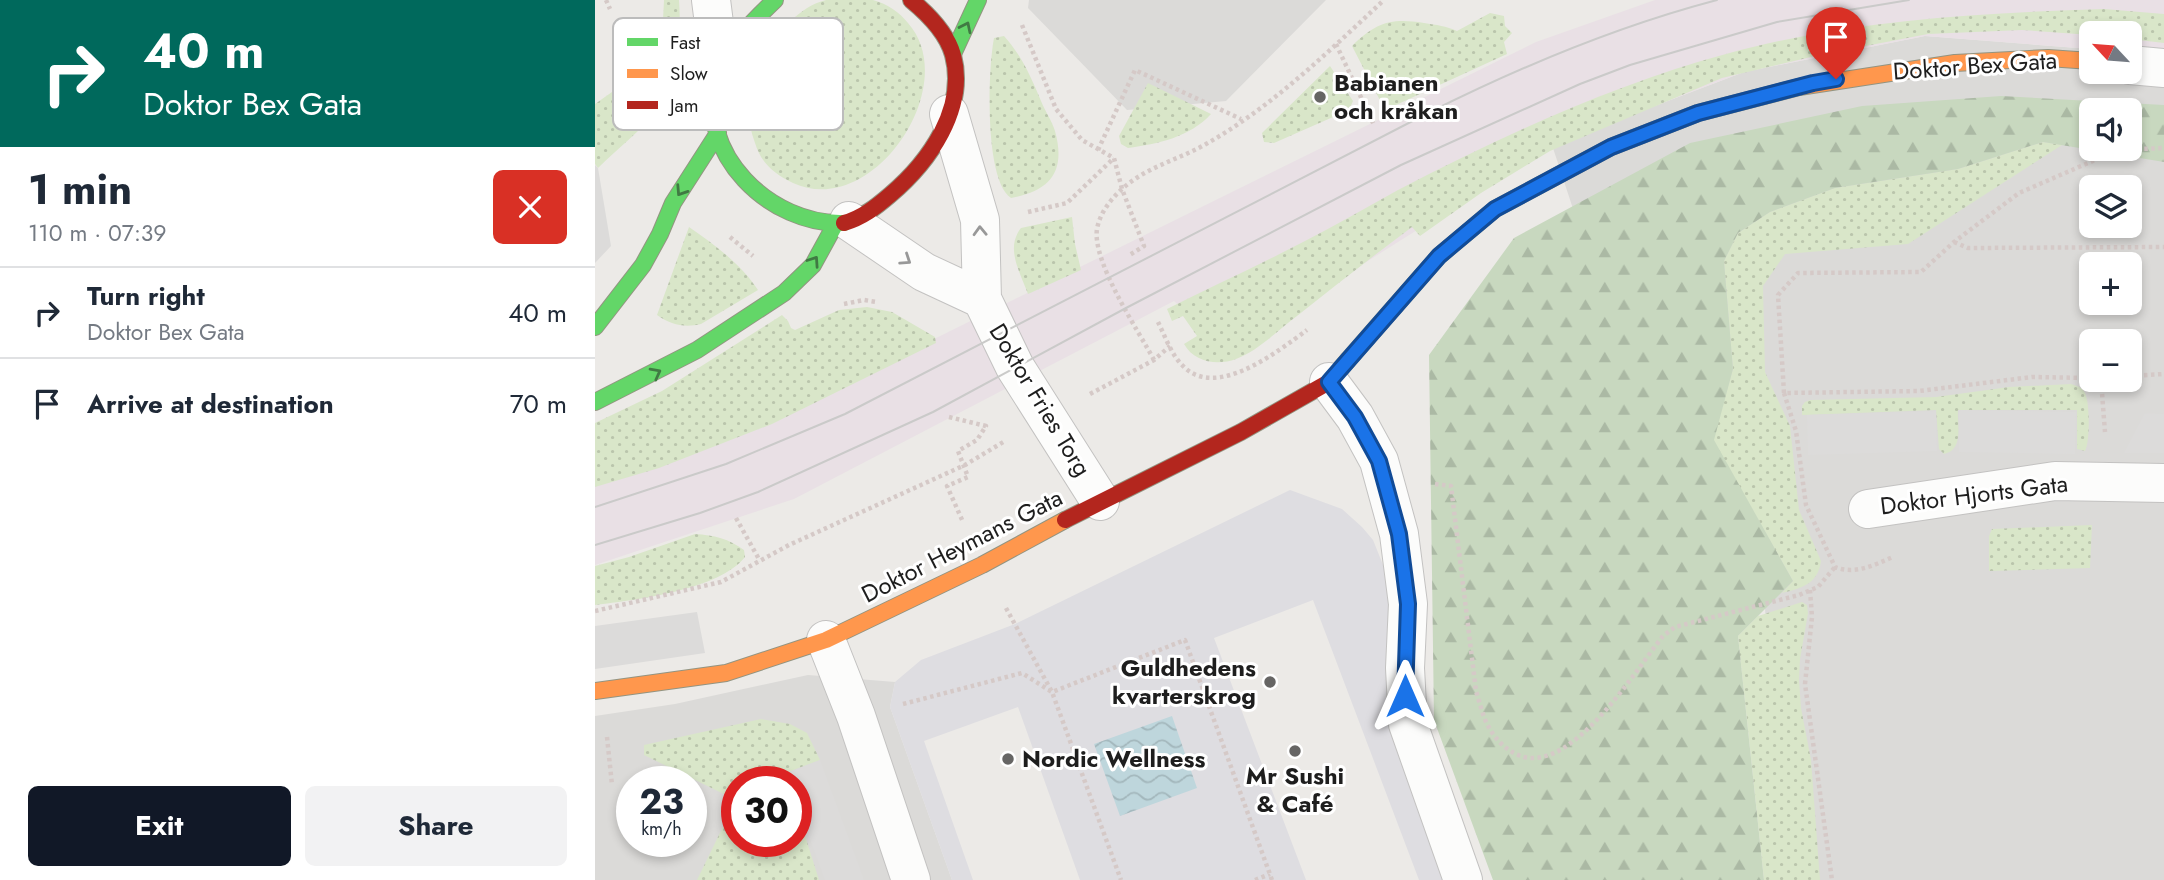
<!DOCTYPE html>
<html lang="en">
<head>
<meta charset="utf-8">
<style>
	body { margin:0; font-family:Jost,sans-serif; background:#f2f2f3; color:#1f2937; height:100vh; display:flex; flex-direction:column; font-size:26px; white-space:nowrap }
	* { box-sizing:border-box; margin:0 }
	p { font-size:23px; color:#747a83 }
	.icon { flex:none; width:38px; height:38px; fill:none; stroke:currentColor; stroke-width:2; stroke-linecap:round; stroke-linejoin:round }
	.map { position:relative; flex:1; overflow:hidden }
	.drawer { display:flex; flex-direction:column; background:#fff; width:595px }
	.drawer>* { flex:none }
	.guide { background:#00695c; color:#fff; overflow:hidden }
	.needle { width:46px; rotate:296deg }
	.fabs { position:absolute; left:1484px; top:21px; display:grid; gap:14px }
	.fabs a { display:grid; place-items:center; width:63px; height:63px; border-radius:10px; background:#fff; box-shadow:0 4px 10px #0003; font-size:35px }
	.speed { position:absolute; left:21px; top:766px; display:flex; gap:14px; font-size:35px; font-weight:700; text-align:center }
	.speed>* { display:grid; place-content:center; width:91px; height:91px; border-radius:50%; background:#fff; box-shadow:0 4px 10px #0003; line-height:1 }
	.speed small { font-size:18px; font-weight:400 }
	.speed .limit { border:10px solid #d22; background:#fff; color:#111 }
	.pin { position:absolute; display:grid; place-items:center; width:60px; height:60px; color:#fff; margin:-72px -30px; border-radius:50% 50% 50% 0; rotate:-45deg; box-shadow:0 0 7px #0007 }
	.pin .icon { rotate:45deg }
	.me { position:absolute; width:77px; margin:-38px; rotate:0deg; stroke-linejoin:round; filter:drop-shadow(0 0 5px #0008) }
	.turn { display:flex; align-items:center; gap:24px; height:147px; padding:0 28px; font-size:32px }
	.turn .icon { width:91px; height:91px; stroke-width:2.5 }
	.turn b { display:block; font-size:49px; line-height:60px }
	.round { display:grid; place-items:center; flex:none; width:74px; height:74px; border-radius:10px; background:#f2f2f3 }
	.overview { display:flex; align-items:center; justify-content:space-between; height:119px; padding:0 28px }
	h1 { font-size:42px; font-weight:700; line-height:52px }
	.primary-button { display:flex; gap:14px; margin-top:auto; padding:14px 28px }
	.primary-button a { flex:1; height:80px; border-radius:10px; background:#111827; color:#fff; font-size:28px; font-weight:700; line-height:80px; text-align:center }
	.primary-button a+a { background:#f2f2f3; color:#1f2937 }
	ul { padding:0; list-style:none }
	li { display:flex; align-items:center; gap:21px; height:91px; padding:0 28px; border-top:2px solid #e0e1e3 }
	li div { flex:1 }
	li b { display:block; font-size:26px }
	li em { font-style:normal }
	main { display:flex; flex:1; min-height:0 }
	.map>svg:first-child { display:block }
</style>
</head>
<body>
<main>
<section class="drawer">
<div class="guide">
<div class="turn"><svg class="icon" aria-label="right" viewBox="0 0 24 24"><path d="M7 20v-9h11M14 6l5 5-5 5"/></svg><div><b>40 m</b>Doktor Bex Gata</div></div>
</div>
<div class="overview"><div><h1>1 min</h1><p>110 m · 07:39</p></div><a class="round" style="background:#d93025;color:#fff"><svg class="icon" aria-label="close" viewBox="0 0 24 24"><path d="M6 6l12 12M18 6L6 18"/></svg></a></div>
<ul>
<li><svg class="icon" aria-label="right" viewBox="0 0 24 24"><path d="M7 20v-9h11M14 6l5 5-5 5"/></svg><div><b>Turn right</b><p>Doktor Bex Gata</p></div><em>40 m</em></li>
<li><svg class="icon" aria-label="arrive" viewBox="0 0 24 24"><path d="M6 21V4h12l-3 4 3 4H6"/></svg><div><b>Arrive at destination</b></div><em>70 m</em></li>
</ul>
<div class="primary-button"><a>Exit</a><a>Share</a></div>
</section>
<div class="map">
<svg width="1569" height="880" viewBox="0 0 1569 880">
	<defs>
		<pattern id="grass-dots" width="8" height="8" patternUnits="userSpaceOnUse" patternTransform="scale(1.75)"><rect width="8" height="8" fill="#d9e6c9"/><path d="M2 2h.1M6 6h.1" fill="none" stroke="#bac5ac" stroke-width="1.8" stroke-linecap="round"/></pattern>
		<pattern id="forest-firs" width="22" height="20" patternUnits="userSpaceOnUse" patternTransform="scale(1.75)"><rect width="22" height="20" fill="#c8d8bf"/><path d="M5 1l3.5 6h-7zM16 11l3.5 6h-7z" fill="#abb9a4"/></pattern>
		<pattern id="water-waves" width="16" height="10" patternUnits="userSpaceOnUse" patternTransform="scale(1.75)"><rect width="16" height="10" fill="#bed6dc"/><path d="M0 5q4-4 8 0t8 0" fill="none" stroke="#a3b7bc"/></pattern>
	</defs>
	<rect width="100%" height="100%" fill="#eceae7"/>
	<path fill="#dbdad8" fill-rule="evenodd" d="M 434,0 L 731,0 L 631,101 L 532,110 L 433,8 Z
		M 1330,36 L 1496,49 L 1496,72 L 1535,72 L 1569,54 L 1569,880 L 1185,880 L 1161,444 L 985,230 L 957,145 L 1149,72 ZM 1496,110 L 1535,110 L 1535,149 L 1496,149 ZM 1496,187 L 1535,187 L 1535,226 L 1496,226 ZM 1496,264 L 1535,264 L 1535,303 L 1496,303 ZM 1496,341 L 1535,341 L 1535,380 L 1496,380 Z
		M 213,675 L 300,682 L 295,707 L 357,880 L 0,880 L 0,716 L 80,704 ZM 37,782 L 96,782 L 96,842 L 37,842 ZM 142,782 L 201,782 L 201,842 L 142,842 Z"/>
	<path fill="#e9e0e5" d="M 1060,0 L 1569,0 L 1569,54 L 1535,52 L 1535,33 L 1496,33 L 1496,49 L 1330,36 L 1149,72 L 957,145 L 730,288 L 617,337 L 579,301 L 199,499 L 0,565 L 0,462 L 333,342 L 941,42 Z"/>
	<path fill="url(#grass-dots)" d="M 69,0 L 84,0 C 86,34 87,84 63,111 C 45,131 22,149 3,168 L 0,164 L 0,104 L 17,92 L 34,64 L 54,46 L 68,20 Z
		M 231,0 C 246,0 264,0 278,0 C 293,4 304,12 313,23 C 368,85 278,220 198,183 C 179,174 166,163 160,143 C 155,129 152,115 154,101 C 160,64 192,9 231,0 Z
		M 1509,9 L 1569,14 L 1569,43 L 1535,39 L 1535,33 L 1496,33 L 1496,35 L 1427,30 L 1333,34 L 1229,54 L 1127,78 L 955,151 L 886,193 L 825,236 L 817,227 C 778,256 740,286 702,316 C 683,330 663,351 641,359 C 622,366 599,362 589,344 L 602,336 L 588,316 L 577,321 L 572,309 C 618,286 664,265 710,241 C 741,225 772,207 803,190 C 907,136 1017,85 1131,54 C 1254,20 1382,13 1509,9 Z
		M 895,13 L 909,16 L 910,26 L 917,33 L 909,42 L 912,54 L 790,110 L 757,46 C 782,22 796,18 829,23 C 842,25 851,26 862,31 Z
		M 409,36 C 427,56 436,77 446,101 C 450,111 457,121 460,131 C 471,171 456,191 416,198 C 389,180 393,69 399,38 Z
		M 735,66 L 758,101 L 754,110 L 679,143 L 669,142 L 667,133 Z
		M 553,83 L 616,114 C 595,137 563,144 533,148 L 526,144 L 524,136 Z
		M 1448,142 L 1467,145 L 1313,244 L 1190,254 L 1168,286 L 1170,372 L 1195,426 L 1204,510 L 1226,561 C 1223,584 1207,588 1187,593 L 1198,581 L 1118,440 L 1138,369 L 1129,261 L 1143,233 L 1175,212 L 1240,188 L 1363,169 Z
		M 477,217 L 480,244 L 486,270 L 433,294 C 425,272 410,248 426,228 Z
		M 94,227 C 119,244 147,265 163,290 L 106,324 C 90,328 76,325 62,315 Z
		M 272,307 L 297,312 L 340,337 L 341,343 L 177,424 L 64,468 L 0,487 L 0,423 L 67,391 L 187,315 L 193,321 L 196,328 L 200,330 L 244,310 Z
		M 1476,384 C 1482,386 1487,387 1490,393 C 1495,403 1495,442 1490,451 L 1482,449 L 1482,410 L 1363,410 C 1362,425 1369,450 1349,454 L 1344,449 L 1341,410 L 1207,415 L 1207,406 L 1210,402 L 1215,400 L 1341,397 L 1414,387 Z
		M 1497,525 L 1495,568 L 1394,571 L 1394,536 L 1397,529 Z
		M 100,534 C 119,535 134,539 149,550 L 150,557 C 124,590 41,600 0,605 L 0,566 L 34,557 Z
		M 1207,602 L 1212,605 L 1213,613 L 1205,659 L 1204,680 L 1206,708 L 1216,760 L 1225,880 L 1169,880 L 1143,636 L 1163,616 Z
		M 166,719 L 195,724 L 212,733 L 225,760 L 191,773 L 194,782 L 142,782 L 142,842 L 201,842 L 201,807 L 224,880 L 102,880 L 141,800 L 49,755 L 49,745 Z"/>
	<path fill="url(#forest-firs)" fill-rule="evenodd" d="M 1406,96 L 1569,105 L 1569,162 L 1448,142 L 1363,169 L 1240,188 L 1175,212 L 1143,233 L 1129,261 L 1138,369 L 1119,440 L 1198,581 L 1143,636 L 1169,880 L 898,880 L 839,720 L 834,355 L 919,238 L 1095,143 L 1267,106 ZM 1496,110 L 1535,110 L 1535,149 L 1496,149 Z"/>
	<path fill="#dcdbda" d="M 0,165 L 3,168 L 16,246 L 0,263 Z
		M 1364,410 L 1481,412 L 1480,454 L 1364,452 Z
		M 1341,411 L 1342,451 L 1213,455 L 1212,415 Z
		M 1550,413 L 1569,414 L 1569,453 L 1529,453 Z
		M 102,612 L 110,653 L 0,669 L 0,626 Z
		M 225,760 L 269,880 L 230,880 L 201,801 L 201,782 L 194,782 L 191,773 Z"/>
	<path fill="#dedde1" d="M 695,490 L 747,509 L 767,527 L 778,540 L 796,585 L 791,700 L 852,880 L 824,880 L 718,600 L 619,638 L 711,880 L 485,880 L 423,707 L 329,741 L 378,880 L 357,880 L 295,707 L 300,682 L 326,660 L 420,624 Z"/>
	<path fill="url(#water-waves)" d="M 577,716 L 602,788 L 525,816 L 499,744 Z"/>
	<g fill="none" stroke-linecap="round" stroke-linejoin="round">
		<g stroke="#c3c2c1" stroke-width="40">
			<path id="street" d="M 116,0 L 125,70
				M 1535,65 L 1569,68
				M 354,114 L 385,220 L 387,299 L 420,367 L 505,501
				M 254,221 L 329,272 L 387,299
				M 734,382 L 760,417 L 784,461 L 804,534 L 813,604 L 810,668 L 813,724 L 868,880
				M 1273,509 L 1460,481 L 1569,483
				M 231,640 L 261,716 L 316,880"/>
		</g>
		<g stroke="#939481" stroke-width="18">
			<path id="fast" d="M 180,0 C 157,22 132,46 122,77 C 99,153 176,226 249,223
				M 358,54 L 383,0
				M 0,327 L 48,265 L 65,234 L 78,203 L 123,133
				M 753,360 L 844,256 L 900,209 L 1016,147 L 1103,113 L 1204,87
				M 0,402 L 102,350 L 189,293 L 218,265 L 241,223"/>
		</g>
		<g stroke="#939481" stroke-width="18">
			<path id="slow" d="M 1204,87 L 1360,63 L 1453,58 L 1496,61
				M 0,691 L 131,673 L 231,640 L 387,565 L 470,520"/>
		</g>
		<g stroke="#939481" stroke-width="18">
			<path id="jam" d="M 249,223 C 267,218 281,207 295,195 C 334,162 372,109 358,55 C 352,33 333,14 316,0
				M 470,520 L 646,432 L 734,382 L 753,360"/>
		</g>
		<path stroke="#d5c9c7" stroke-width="4.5" stroke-dasharray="3.5 3.5" stroke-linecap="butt" d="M 11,0 L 15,9
			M 427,25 L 461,109 L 487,140 L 519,158 L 527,189 L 549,246 L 533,256
			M 741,44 L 779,125
			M 503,150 L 540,70 L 646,119
			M 433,212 L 472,203 L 519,158
			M 135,237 L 158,256
			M 1359,242 L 1373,248 L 1569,247
			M 249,304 L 269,300 L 282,302
			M 563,322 C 570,336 576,354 587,365 C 620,401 682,352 712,330
			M 559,360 C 543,330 497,262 502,229 C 505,213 515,200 527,189 C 551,167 583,160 611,144 C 677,107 734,51 789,0
			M 1535,376 L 1569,374
			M 1496,378 L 1437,377 L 1324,391 L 1189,393 L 1183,295 L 1203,273 L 1326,272 L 1359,242 L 1424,193 L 1523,150 L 1569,148
			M 1506,380 L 1510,432
			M 1189,393 L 1201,431 L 1211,505 L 1240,567 C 1260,575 1279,565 1298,557
			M 495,394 L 559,360 L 575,346
			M 354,417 L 391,426 L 382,440 L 363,451 L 373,477 L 352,486 L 368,522
			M 840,484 L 856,486 L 881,691 C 884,701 887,712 891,722 C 899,738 911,752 929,757 C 980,769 1040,671 1068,636 L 1080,627 L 1204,595 L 1223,587 L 1240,567
			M 141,518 L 165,561
			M 1215,590 L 1217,617 L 1210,684 L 1237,880
			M 411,608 L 457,692 L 526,880
			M 0,611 L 126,582 L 194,545 L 370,465 L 410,441
			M 308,704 L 427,673 L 457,692 L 590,640 L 677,880
			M 12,737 L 17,785
			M 660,880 L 675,874"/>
		<use href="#street" stroke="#fcfcfb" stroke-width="38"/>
		<use href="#fast" stroke="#63d668" stroke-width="16"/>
		<use href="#slow" stroke="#ff974d" stroke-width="16"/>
		<use href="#jam" stroke="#b3261e" stroke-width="16"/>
		<path stroke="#cacac9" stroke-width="2" d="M 0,507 L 131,464 L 250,414 L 835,112 C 927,66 1023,26 1122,0
			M 0,545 L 105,513 L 163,492 L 338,412 L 531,308 L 806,165 L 985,84 L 1035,65 L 1182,22 L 1314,0"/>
	</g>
	<defs><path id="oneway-chevron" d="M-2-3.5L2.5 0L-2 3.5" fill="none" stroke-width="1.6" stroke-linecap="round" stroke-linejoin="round" transform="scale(1.75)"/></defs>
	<g stroke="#407a43">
		<use href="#oneway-chevron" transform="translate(371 27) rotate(-64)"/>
		<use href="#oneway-chevron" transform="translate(86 191) rotate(123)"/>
		<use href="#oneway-chevron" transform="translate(219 261) rotate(-56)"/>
		<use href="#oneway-chevron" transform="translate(61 373) rotate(-28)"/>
	</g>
	<g stroke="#989898">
		<use href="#oneway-chevron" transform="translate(385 231) rotate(-92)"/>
		<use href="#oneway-chevron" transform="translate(311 260) rotate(34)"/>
	</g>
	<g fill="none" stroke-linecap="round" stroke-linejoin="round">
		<g stroke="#114b97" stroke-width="18">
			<path id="route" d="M 810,696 L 813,604 L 804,534 L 784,461 L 760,417 L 734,382 L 844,256 L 900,209 L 1016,147 L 1103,113 L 1218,83 L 1241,79"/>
		</g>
		<use href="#route" stroke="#1a73e8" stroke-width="12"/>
	</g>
	<g fill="#666564" stroke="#fff" stroke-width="2.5">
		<circle cx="725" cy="97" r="7"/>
		<circle cx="675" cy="682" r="7"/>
		<circle cx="700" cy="751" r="7"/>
		<circle cx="413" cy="759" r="7"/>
	</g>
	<g text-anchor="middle" stroke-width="6" stroke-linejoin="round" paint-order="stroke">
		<g font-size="24" fill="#1e1e1e" stroke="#fff">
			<text transform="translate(1380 66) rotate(-4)" y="8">Doktor Bex Gata</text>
			<text transform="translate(445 400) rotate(59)" y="8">Doktor Fries Torg</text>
			<text transform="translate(1379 495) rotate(-7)" y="8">Doktor Hjorts Gata</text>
			<text transform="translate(367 546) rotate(-27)" y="8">Doktor Heymans Gata</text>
		</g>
		<g font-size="24" font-weight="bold" fill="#1e1e1e" stroke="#fff" text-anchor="start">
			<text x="739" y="91">Babianen<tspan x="739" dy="28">och kråkan</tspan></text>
			<text x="661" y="676" text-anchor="end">Guldhedens<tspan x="661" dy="28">kvarterskrog</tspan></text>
			<text x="427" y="767">Nordic Wellness</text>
			<text x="700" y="784" text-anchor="middle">Mr Sushi<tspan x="700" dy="28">&amp; Café</tspan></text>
		</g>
	</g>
	<rect x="18" y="18" width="230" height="112" rx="10" fill="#fff" stroke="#bcbcbc" stroke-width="2"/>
	<rect x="32" y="38" width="31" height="8" fill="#63d668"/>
	<rect x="32" y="69" width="31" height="9" fill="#ff974d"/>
	<rect x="32" y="101" width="31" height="8" fill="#b3261e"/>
	<g font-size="19" fill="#1e1e1e">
		<text x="75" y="49">Fast</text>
		<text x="75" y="80">Slow</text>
		<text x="75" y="112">Jam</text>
	</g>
</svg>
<div class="fabs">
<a><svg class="needle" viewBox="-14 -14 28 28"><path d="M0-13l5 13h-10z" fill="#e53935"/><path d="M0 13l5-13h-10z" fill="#747a83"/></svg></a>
<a><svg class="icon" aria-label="sound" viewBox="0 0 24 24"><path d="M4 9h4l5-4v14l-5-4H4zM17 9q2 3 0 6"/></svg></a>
<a><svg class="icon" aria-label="layers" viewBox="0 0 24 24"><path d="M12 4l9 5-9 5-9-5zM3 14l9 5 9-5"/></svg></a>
<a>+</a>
<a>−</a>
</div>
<div class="speed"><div>23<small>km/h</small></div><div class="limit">30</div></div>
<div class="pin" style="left:1241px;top:79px;background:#d93025"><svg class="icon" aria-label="arrive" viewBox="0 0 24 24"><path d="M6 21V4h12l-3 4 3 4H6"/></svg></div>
<svg class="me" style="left:810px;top:696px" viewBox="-20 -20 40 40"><path d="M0-17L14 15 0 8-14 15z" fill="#1a73e8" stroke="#fff" stroke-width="4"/></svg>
</div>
</main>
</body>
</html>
